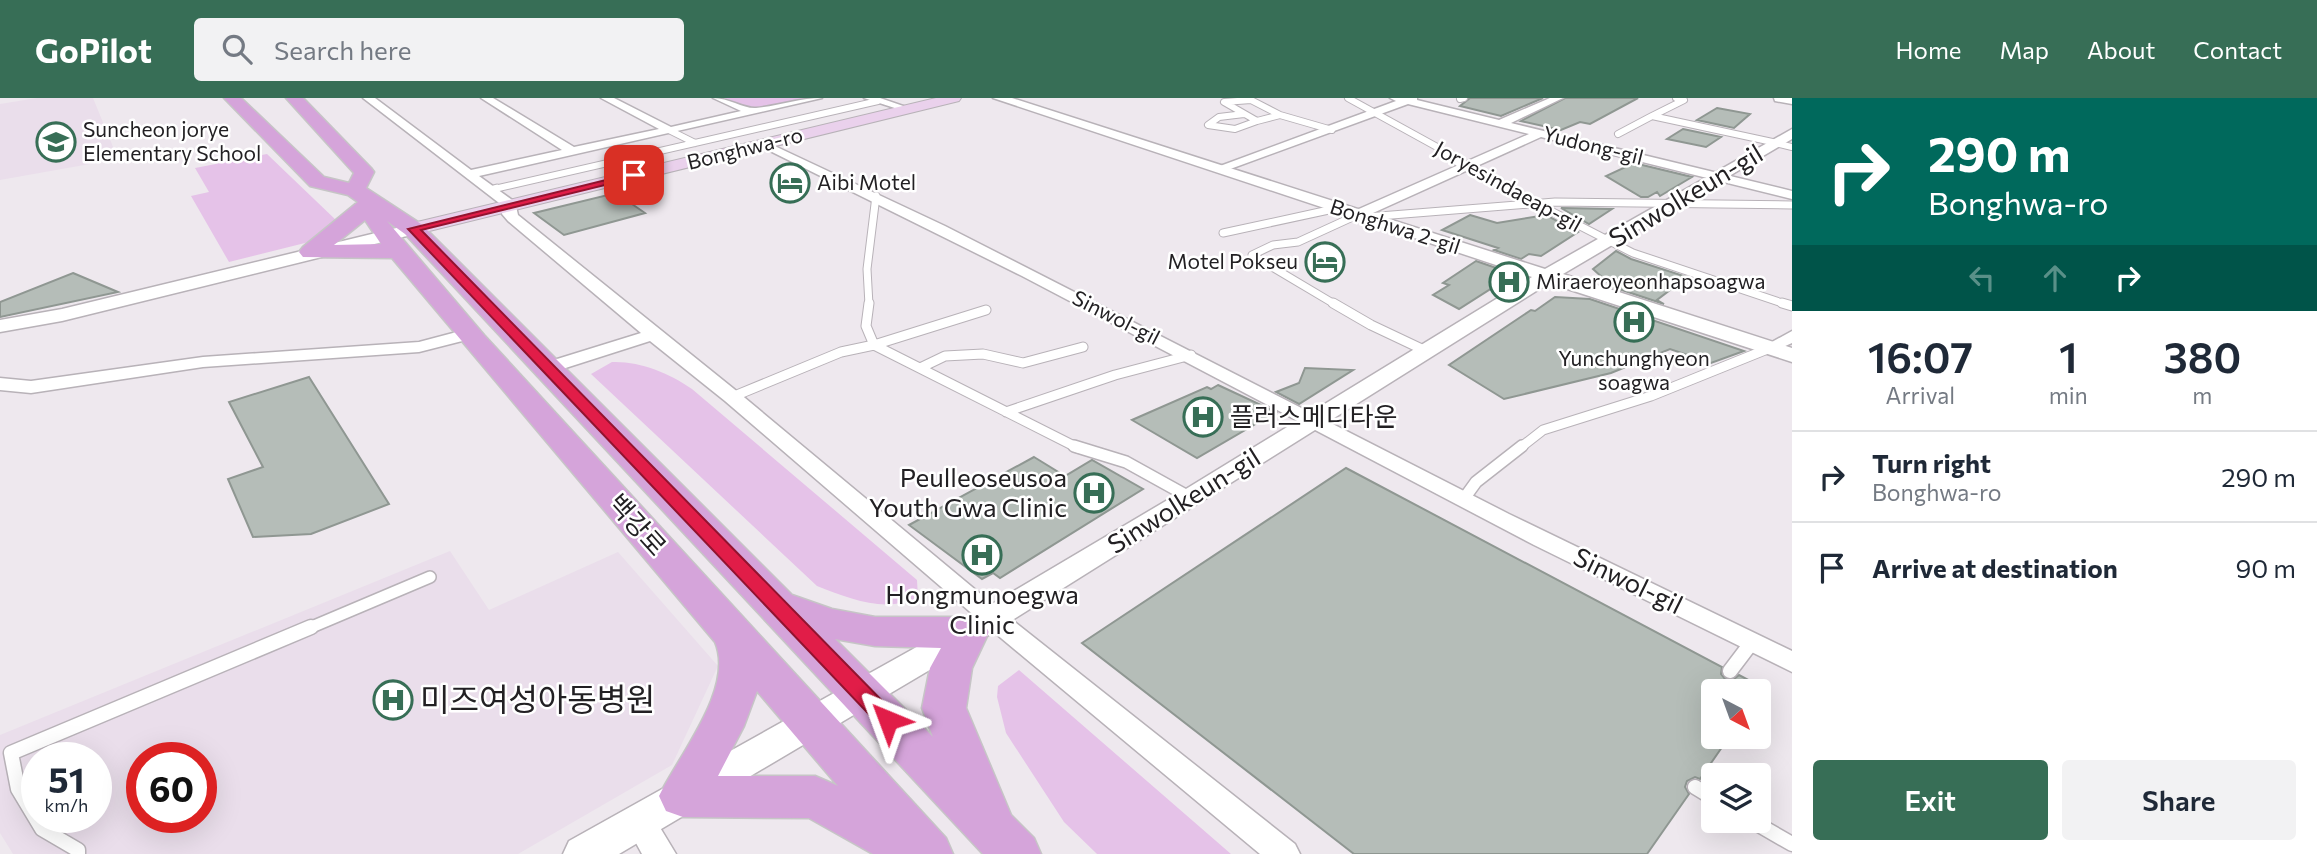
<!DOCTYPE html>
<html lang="en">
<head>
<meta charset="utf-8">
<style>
	body { margin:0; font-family:Commissioner,"Noto Sans KR",sans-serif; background:#f2f2f3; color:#1f2937; height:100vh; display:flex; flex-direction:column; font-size:26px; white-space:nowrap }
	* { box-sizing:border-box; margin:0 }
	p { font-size:23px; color:#747a83 }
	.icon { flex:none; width:38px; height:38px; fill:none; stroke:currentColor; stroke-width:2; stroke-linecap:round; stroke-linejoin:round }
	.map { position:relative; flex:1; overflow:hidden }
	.drawer { display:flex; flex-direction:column; background:#fff; width:525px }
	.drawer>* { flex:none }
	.top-card { background:#00695c; color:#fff; overflow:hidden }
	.needle { width:46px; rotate:139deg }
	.fabs { position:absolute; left:1701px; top:581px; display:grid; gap:14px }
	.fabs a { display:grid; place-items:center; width:70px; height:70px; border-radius:7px; background:#fff; box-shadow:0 7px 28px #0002; font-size:35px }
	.speed { position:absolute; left:21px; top:644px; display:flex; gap:14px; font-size:35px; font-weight:700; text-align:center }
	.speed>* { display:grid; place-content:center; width:91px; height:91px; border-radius:50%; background:#fff; box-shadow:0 7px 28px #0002; line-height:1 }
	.speed small { font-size:18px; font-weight:400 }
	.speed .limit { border:10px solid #d22; background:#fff; color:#111 }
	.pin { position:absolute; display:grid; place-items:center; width:60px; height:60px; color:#fff; margin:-30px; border-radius:14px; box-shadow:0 4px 10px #0006 }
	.me { position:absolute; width:77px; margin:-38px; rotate:316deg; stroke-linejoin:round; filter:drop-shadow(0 0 5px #0008) }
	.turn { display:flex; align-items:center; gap:24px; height:147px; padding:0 21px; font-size:32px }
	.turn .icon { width:91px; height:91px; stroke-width:2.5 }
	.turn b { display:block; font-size:49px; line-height:60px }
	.lanes { display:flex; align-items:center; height:66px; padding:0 21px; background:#0003; justify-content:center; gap:35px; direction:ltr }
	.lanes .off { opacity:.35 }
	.eta { display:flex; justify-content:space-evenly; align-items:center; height:119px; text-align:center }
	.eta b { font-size:42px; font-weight:600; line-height:49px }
	.primary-button { display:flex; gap:14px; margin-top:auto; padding:14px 21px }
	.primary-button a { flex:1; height:80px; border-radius:7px; background:#376e56; color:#fff; font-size:28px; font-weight:600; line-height:80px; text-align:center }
	.primary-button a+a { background:#f2f2f3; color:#1f2937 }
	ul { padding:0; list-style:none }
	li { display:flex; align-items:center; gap:21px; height:91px; padding:0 21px; border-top:2px solid #e0e1e3 }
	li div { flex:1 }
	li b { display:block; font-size:26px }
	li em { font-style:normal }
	header { display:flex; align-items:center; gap:42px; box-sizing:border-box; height:98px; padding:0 35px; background:#376e56; color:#fff }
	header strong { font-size:33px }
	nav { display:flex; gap:38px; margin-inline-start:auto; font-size:24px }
	.search { width:490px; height:63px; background:#f2f2f3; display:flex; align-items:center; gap:18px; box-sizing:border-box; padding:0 24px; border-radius:7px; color:#747a83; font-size:26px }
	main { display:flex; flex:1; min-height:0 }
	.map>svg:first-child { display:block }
</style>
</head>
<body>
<header>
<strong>GoPilot</strong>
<div class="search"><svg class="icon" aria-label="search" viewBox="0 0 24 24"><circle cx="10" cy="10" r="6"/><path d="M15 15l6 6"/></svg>Search here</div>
<nav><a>Home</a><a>Map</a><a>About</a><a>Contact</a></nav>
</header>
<main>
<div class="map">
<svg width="1792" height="756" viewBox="0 0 1792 756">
	<rect width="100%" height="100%" fill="#eee8ee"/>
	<path fill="#eadeeb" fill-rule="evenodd" d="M 37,0 L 93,0 L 118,61 L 0,82 L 0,6 Z
		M 450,453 L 489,512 L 618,454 L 718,568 L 672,667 L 518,756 L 13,756 L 0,735 L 0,637 ZM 37,660 L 96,660 L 96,719 L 37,719 ZM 142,660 L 201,660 L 201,719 L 142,719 Z"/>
	<path fill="#e5c2e8" d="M 724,0 L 809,0 L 752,12 Z
		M 267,56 L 338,124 L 313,143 L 229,164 L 191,98 L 209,94 L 195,70 Z
		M 612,264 C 640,263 669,275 692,291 L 917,482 L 918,500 C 883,515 851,501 817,488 L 591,276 Z
		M 1019,572 L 1231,756 L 1097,756 L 1064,724 L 1006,635 L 997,599 L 998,588 Z"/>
	<path fill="#b5bdb8" stroke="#8f9792" stroke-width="2" d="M 1470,0 L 1543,0 L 1501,18 L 1460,8 Z
		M 1565,0 L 1638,0 L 1590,26 L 1580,24 L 1561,32 L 1521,23 Z
		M 1717,10 L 1750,16 L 1734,30 L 1697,22 Z
		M 1683,31 L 1721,39 L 1706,49 L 1667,41 Z
		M 1634,65 L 1692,79 L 1660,98 L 1657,94 L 1648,99 L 1641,99 L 1606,78 Z
		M 616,95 L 645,115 L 564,137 L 534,115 Z
		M 1561,110 L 1612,111 L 1589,126 Z
		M 1470,117 L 1497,125 L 1546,117 L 1578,134 L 1541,158 L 1529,156 L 1521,161 L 1494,152 L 1498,150 L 1442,132 Z
		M 1616,153 L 1631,161 L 1687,179 L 1657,202 L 1664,206 L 1613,189 L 1593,171 Z
		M 1476,163 L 1502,172 L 1498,174 L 1506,181 L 1459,211 L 1433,197 L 1449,187 L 1443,185 Z
		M 73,175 L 118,194 L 0,219 L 0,204 Z
		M 1555,199 L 1590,201 L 1744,253 L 1711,265 L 1670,251 L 1611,275 L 1504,301 L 1449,267 L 1531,212 L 1535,213 Z
		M 1305,270 L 1353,272 L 1299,306 L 1276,294 L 1299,285 Z
		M 309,279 L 389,406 L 311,436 L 253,439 L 228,381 L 263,369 L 229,304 Z
		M 1218,287 L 1276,314 L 1197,360 L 1132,322 L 1207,289 L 1211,291 Z
		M 1034,359 L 1065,378 L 1092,362 L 1143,391 L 1000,480 L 993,475 L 982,481 L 909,427 Z
		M 1346,370 L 1722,569 L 1721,576 L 1725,581 L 1733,582 L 1739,577 L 1769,593 L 1713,593 L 1713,639 L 1729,639 L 1700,681 L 1695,679 L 1687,683 L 1685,689 L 1689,696 L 1647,756 L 1354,756 L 1082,545 Z"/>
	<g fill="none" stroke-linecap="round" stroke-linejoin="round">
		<g stroke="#b8b2b8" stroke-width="8">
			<path id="service-far4" d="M 1348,0 L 1437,49 L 1462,68 L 1509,92
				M 1460,1 L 1464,0
				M 1251,2 L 1280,17 L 1257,23 L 1224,4 Z
				M 1244,16 L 1219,19 L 1208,27 L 1235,31 L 1257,23
				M 1280,17 L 1332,32
				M 1652,18 L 1684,2 L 1676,0
				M 669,32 L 695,45
				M 1618,36 L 1652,18 L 1777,45
				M 1775,45 L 1792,49
				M 490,92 L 878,3"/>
		</g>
		<g stroke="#b8b2b8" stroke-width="9">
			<path id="service-far3" d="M 1506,90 L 1633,155 L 1788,207
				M 490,92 L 497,90
				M 1367,119 L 1555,104 L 1792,107
				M 1223,135 L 1338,110
				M 869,207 L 867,171 L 876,98
				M 1336,207 L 1252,157 L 1273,147 L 1298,144 L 1357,117"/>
		</g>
		<g stroke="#b8b2b8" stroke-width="11">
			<path id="service-far2" d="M 1333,205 L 1371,227 L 1426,253
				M 1782,205 L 1792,208
				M 986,212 L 874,247 L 1078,350
				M 920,270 L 945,258 L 983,256 L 1023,265 L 1083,249
				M 732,299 L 841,254 L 874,247 L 866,228 L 869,205
				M 1006,314 L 1115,277 L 1191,257
				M 1520,350 L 1543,332 L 1651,298 L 1770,250"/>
		</g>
		<g stroke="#b8b2b8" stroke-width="14">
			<path id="service-far1" d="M 1074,348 L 1126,364 L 1191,400
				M 1463,402 L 1476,384 L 1522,348
				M 307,531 L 430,479"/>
		</g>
		<g stroke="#b8b2b8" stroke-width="17">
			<path id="service" d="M 1730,573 L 1752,544
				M 1695,689 L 1713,700
				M 1752,723 L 1792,746
				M 78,756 L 78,752 L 42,731 L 18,691 L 11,655 L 311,529"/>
		</g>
		<g stroke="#b8b2b8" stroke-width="3">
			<path id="minor" d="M 363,0 L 375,0 L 471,72 L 562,52 L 481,0 L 493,0 L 574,49 L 659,31 L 601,0 L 614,0 L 671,29 L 741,13 L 713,0 C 729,0 744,11 756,10 C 778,8 799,0 822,0 L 479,78 L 515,104 L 518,117 L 739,295 L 1001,513 L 1295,746 L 1300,756 L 1260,756 L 983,525 L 725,303 L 650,243 L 553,274 L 541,274 L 538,270 L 541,266 L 641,235 L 508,123 L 502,116 L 503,108 Z
				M 864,0 L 880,0 L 912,11 L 907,14 Z
				M 1390,0 L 1417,0 L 1417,2 L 1499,22 L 1550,0 L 1563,0 L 1511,25 L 1792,93 L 1792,101 L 1541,39 L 1362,120 L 1352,120 L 1352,114 L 1529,36 L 1408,6 L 1222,74 L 1212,71 L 1396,3 Z
				M 764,43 L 945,128 L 1509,416 L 1792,553 L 1792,574 L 1534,447 L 1022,178 L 760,48 L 758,46 Z
				M 468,231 L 474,232 L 476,236 L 474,240 L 419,254 L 203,269 L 31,295 L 0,292 L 0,280 L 31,283 L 203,259 L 419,244 Z
				M 1792,233 L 1792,245 L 1770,255 L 1761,250 Z
				M 639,709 L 650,713 L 676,756 L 642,756 L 624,723 L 628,713 Z"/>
		</g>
		<g stroke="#b8b2b8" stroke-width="3">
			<path id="tertiary" d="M 993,0 L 1012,0 L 1545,171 L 1792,31 L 1792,41 L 1563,176 L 1792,250 L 1792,264 L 1549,185 L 987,538 L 619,756 L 563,756 L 569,743 L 965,522 L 1181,394 L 1532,179 Z
				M 1774,0 L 1792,0 L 1792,6 L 1775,3 Z
				M 413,126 L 419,127 L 422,131 L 419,135 L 62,223 L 0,234 L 0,222 L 62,211 Z"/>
		</g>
		<g stroke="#b8b2b8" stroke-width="2">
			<path id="secondary" d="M 936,0 L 961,0 L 959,3 L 413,137 L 406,135 L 403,131 L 406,127 L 413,125 Z"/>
		</g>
		<g stroke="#c6c5c6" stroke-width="3">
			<path id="primary" d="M 224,0 L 241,0 L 324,79 L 349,85 L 354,75 L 286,0 L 303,0 L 371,70 L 374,74 L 366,90 L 421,126 L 792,497 L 832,511 L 875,519 L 969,519 L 983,524 L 989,534 L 972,570 L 966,610 L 1011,717 L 1034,740 L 1041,756 L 983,756 L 405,136 L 387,123 L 484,237 L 946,740 L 953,756 L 873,756 L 809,720 L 683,719 L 666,713 L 659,698 C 679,657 735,590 715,544 L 392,160 L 303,159 L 299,154 L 303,149 L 358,104 L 348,97 L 310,88 ZM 365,122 L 381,146 L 334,147 ZM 835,541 L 875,548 L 941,550 L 930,570 L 922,610 L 933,639 ZM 757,593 L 838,688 L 815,678 L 718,678 L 744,628 Z"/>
		</g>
		<use href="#service-far4" stroke="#fff" stroke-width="6"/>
		<use href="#service-far3" stroke="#fff" stroke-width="7"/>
		<use href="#service-far2" stroke="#fff" stroke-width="9"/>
		<use href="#service-far1" stroke="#fff" stroke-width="11"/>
		<use href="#service" stroke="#fff" stroke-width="14"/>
		<use href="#minor" fill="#fff" fill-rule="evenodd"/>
		<use href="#tertiary" fill="#fff" fill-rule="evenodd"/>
		<use href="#secondary" fill="#ead1ec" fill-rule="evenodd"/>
		<use href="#primary" fill="#d5a4da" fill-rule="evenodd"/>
	</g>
	<path fill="#e11d48" stroke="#92132f" stroke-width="2" d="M 634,75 L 639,77 L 638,79 L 421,132 L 895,616 L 899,622 L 895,628 L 888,631 L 880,628 L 408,131 Z"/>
	<defs>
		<g id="school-ring" transform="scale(2.0125)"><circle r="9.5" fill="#fff" stroke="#376e56" stroke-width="1.5"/><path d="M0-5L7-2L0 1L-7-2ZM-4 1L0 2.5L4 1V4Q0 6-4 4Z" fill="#376e56"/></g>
		<g id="hotel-ring" transform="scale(2.0125)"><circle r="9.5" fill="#fff" stroke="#376e56" stroke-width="1.5"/><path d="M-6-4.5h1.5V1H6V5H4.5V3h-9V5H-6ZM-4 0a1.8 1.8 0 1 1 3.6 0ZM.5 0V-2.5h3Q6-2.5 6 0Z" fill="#376e56"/></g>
		<g id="hospital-ring" transform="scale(2.0125)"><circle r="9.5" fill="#fff" stroke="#376e56" stroke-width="1.5"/><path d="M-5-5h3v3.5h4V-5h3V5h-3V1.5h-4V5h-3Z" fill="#376e56"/></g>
	</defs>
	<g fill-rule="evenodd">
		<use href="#school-ring" x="56" y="44"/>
		<use href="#hotel-ring" x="790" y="85"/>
		<use href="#hotel-ring" x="1325" y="164"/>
		<use href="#hospital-ring" x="1509" y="184"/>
		<use href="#hospital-ring" x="1634" y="224"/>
		<use href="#hospital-ring" x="1203" y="319"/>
		<use href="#hospital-ring" x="1094" y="395"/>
		<use href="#hospital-ring" x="982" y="457"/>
		<use href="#hospital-ring" x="393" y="602"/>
	</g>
	<g text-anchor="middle" stroke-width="5" stroke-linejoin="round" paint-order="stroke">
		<g font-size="21" fill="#222023" stroke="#fff" text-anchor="start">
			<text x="83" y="39">Suncheon jorye<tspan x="83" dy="24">Elementary School</tspan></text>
			<text x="817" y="92">Aibi Motel</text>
			<text x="1298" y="171" text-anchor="end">Motel Pokseu</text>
			<text x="1536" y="191">Miraeroyeonhapsoagwa</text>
			<text x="1634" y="268" text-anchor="middle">Yunchunghyeon<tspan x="1634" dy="24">soagwa</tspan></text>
		</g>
		<g font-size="21" fill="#222023" stroke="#fff">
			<text transform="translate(1593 48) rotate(14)" y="7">Yudong-gil</text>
			<text transform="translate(745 51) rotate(-14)" y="7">Bonghwa-ro</text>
			<text transform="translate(1508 89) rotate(29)" y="7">Joryesindaeap-gil</text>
			<text transform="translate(1395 129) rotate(18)" y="7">Bonghwa 2-gil</text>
			<text transform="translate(1116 220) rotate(27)" y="7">Sinwol-gil</text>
		</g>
		<g font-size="26" fill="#222023" stroke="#fff">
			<text transform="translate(1686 98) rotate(-31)" y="9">Sinwolkeun-gil</text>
			<text transform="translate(1184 403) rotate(-32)" y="9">Sinwolkeun-gil</text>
			<text transform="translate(637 427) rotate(48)" y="9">백강로</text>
			<text transform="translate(1628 483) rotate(26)" y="9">Sinwol-gil</text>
		</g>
		<g font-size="26" fill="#222023" stroke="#fff" text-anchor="start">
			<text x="1230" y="328">플러스메디타운</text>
			<text x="1067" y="389" text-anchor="end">Peulleoseusoa<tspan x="1067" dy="30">Youth Gwa Clinic</tspan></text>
			<text x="982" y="506" text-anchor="middle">Hongmunoegwa<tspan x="982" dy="30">Clinic</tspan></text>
		</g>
		<g font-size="32" fill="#222023" stroke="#fff" text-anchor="start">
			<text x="420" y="613">미즈여성아동병원</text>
		</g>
	</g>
</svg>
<div class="fabs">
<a><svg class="needle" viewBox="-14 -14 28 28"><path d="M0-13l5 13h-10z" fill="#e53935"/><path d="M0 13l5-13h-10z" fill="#747a83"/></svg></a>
<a><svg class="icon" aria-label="layers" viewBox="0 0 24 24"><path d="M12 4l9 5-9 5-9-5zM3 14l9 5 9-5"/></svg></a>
</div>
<div class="speed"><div>51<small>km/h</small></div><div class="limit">60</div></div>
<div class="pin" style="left:634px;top:77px;background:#d93025"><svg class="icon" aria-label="arrive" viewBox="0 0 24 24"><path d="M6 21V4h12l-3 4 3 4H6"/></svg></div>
<svg class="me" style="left:888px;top:622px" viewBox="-20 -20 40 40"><path d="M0-17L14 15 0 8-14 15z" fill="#e11d48" stroke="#fff" stroke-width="4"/></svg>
</div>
<section class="drawer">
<div class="top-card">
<div class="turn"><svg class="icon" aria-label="right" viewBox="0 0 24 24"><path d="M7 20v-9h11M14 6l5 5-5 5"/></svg><div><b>290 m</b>Bonghwa-ro</div></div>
<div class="lanes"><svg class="icon off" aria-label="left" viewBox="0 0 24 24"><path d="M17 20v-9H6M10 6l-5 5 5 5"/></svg><svg class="icon off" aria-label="ahead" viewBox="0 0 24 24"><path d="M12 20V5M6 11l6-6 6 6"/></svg><svg class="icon" aria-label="right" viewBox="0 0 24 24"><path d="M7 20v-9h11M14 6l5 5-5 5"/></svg></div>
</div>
<div class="eta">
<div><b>16:07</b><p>Arrival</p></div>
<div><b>1</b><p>min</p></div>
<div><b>380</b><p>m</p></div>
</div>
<ul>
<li><svg class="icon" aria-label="right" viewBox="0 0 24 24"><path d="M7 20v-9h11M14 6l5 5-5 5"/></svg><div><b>Turn right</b><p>Bonghwa-ro</p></div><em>290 m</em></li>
<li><svg class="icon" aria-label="arrive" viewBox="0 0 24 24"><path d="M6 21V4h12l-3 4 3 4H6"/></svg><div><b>Arrive at destination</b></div><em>90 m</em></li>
</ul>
<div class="primary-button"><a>Exit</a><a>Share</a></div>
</section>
</main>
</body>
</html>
